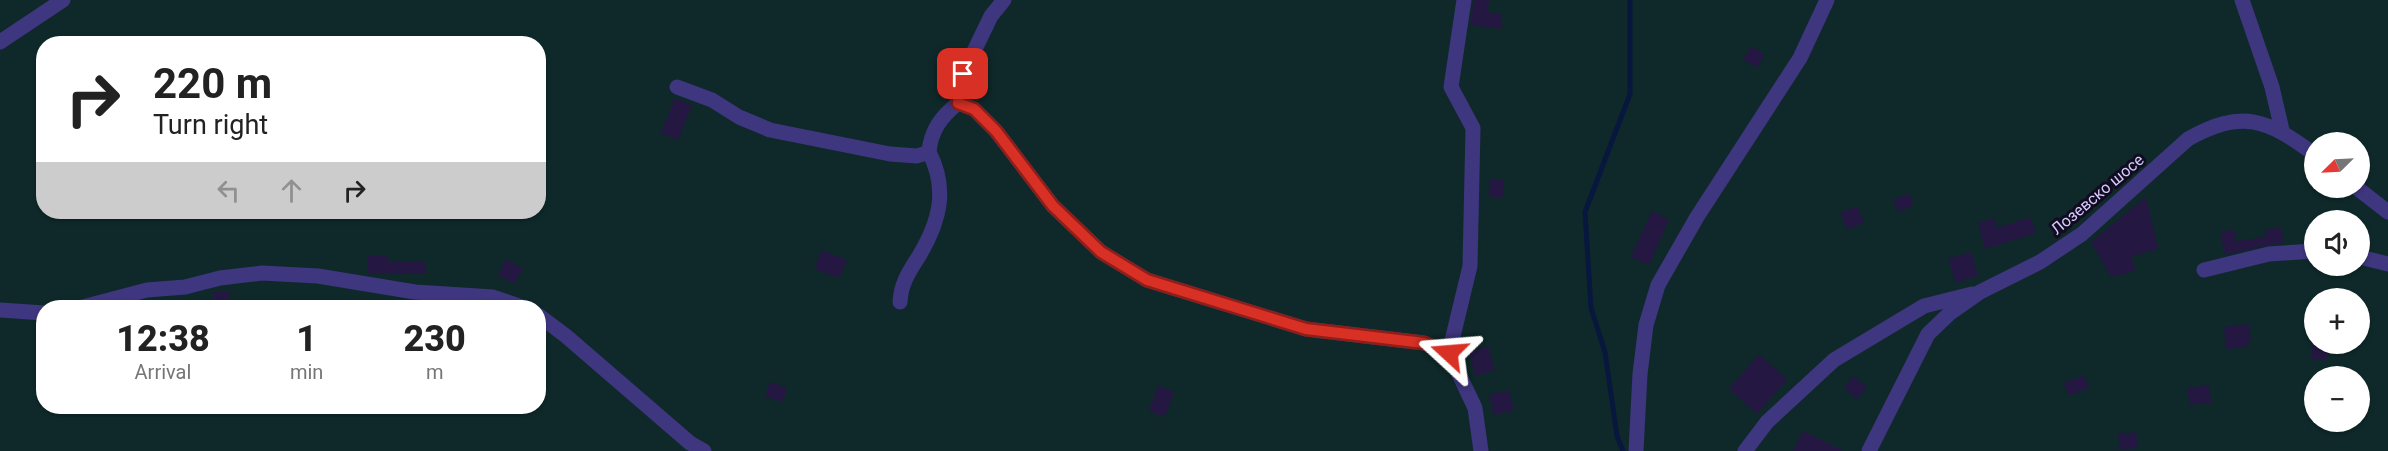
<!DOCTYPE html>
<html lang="en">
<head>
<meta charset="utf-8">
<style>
	body { margin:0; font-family:Roboto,sans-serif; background:#f2f2f2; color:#222; height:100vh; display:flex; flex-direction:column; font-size:22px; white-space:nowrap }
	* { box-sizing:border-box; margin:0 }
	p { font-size:20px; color:#767676 }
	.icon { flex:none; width:33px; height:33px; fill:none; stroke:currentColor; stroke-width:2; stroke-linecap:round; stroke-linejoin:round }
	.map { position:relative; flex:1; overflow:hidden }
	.panel { position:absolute; left:36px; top:300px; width:510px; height:114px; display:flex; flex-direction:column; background:#fff; border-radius:24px; box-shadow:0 2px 4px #0004 }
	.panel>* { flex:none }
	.guide { position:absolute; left:36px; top:36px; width:510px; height:183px; border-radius:24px; box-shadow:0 2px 4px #0004; background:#fff; color:#222; overflow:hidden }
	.needle { width:39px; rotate:246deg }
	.controls { position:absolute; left:2304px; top:132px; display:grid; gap:12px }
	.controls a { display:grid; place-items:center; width:66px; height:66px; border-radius:50%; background:#fff; box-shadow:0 2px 4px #0004; font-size:30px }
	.pin { position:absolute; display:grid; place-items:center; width:51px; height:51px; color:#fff; margin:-26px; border-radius:12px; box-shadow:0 3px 9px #0006 }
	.me { position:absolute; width:66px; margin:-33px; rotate:289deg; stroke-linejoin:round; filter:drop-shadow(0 0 4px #0008) }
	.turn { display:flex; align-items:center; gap:21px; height:126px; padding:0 18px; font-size:27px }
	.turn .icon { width:78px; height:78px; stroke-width:2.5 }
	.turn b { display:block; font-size:42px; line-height:51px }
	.lanes { display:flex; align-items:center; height:57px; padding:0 18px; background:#0003; justify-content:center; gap:30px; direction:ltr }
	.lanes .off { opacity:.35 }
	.eta { display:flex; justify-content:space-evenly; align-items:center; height:102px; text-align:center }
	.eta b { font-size:36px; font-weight:800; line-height:42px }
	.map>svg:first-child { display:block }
</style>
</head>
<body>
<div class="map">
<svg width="2388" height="451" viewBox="0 0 2388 451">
	<rect width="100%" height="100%" fill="#110c20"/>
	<path fill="#0f292a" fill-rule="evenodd" d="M 0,0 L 2388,0 L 2388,451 L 0,451 ZM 44,44 L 538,44 L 538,212 L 44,212 ZM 2314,142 L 2360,142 L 2360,188 L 2314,188 ZM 2314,220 L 2360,220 L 2360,266 L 2314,266 ZM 2314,298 L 2360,298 L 2360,344 L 2314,344 ZM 44,308 L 538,308 L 538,406 L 44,406 ZM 2314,376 L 2360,376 L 2360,422 L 2314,422 Z"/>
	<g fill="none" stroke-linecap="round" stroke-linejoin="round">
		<path stroke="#08173e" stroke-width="5" d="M 1623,451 L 1617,436 L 1605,352 L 1591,308 L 1585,212 L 1630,94 L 1630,0"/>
	</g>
	<path fill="#241842" d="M 1474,0 L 1489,0 L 1488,12 L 1502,14 L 1501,29 L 1470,25 Z
		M 1752,46 L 1765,55 L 1756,68 L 1743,59 Z
		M 675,98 L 692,105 L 678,140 L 661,133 Z
		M 1490,179 L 1503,180 L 1503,197 L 1489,197 Z
		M 1909,193 L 1914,205 L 1898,212 L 1893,200 Z
		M 2146,197 L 2158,249 L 2132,256 L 2135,271 L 2111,277 L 2091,242 Z
		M 1857,206 L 1864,222 L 1848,230 L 1840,213 Z
		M 1652,211 L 1669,219 L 1649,265 L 1631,257 Z
		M 2030,217 L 2036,233 L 1985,249 L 1978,223 L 1994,218 L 1997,228 Z
		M 2281,227 L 2284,242 L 2225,255 L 2220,232 L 2234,229 L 2236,241 L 2266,237 L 2265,230 Z
		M 822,250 L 847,260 L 839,278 L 814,269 Z
		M 1971,252 L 1978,276 L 1956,283 L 1948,259 Z
		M 368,255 L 387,256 L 387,262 L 425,261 L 426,274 L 368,273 Z
		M 506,259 L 523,268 L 514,284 L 498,275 Z
		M 214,292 L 229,292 L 228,306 L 214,306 Z
		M 2249,324 L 2251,341 L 2247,341 L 2248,347 L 2226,349 L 2224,327 Z
		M 2312,344 L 2327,344 L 2327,360 L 2312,360 Z
		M 1488,346 L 1495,370 L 1475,376 L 1469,352 Z
		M 1759,354 L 1787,380 L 1757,414 L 1729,389 Z
		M 2084,375 L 2089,388 L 2069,396 L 2064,383 Z
		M 1854,376 L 1867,388 L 1856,399 L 1844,387 Z
		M 770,382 L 787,388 L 783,402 L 765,396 Z
		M 2209,385 L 2211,403 L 2190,405 L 2187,388 Z
		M 1158,386 L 1174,392 L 1165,417 L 1149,411 Z
		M 1509,390 L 1514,410 L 1494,415 L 1489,395 Z
		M 1803,431 L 1844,451 L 1793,451 Z
		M 2136,432 L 2138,448 L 2120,450 L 2118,434 Z"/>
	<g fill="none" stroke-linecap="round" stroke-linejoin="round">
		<path stroke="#3f3680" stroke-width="15" d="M 1464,0 L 1451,87 L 1473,128 L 1470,266 L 1449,353 L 1475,408 L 1481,451
			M 2242,0 L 2272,87 L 2282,130
			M 0,42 L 63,0
			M 677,87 L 712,100 L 739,117 L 770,130 L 890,154 L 917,156 L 929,152 C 931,130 941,117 958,103 L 974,109 L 996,131 L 1053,206 L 1101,252 L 1147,280 L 1306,329 L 1424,343 L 1449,353
			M 958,103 L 963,74 L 991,16 L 1004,0
			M 2357,188 L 2388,212
			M 2360,257 L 2388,264
			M 2204,270 L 2269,254 L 2314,251
			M 900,302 C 901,283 909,272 919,256 C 940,221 948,189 929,152
			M 79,308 L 147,290 L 185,287 L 220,278 L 262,273 L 318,276 L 415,292 L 493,297 L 525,308
			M 0,310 L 44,313
			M 538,315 L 566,336 L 690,443 L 704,451
			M 1636,451 L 1640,374 L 1646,325 L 1658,285 L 1697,217 L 1800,58 L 1827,0
			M 1745,451 L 1767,422 L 1834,360 L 1924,306 L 1972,294
			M 1869,451 L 1928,334 L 1950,313 L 1980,292 L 2040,262 L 2082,234 L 2188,139 C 2242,108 2268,120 2314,154"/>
	</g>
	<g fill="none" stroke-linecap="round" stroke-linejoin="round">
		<g stroke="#8d1f18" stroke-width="15">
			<path id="route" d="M 963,74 L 958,103 L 974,109 L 996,131 L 1053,206 L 1101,252 L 1147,280 L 1306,329 L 1424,343 L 1449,353"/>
		</g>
		<use href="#route" stroke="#d93025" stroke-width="10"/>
	</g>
	<g text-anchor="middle" stroke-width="6" stroke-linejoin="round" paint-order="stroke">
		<g font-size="16" fill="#d6ccff" stroke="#110c20">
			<text transform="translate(2097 194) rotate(-40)" y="6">Лозевско шосе</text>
		</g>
	</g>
</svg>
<div class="controls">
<a><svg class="needle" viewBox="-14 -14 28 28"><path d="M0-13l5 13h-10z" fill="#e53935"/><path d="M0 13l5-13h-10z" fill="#767676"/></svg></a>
<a><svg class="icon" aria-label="sound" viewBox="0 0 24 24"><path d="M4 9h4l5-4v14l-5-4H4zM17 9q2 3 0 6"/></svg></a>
<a>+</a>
<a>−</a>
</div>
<div class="pin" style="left:963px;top:74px;background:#d93025"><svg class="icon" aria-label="arrive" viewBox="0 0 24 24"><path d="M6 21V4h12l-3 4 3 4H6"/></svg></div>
<svg class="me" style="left:1449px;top:353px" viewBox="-20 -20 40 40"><path d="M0-17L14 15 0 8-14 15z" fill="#d93025" stroke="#fff" stroke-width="4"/></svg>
<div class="guide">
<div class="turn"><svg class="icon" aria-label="right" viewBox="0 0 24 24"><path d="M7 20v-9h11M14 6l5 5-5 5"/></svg><div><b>220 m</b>Turn right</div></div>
<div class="lanes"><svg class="icon off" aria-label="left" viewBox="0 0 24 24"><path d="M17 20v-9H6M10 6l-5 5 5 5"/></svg><svg class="icon off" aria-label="ahead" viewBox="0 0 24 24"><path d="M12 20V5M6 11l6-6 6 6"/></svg><svg class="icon" aria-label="right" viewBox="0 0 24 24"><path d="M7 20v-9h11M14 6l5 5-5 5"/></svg></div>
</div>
<section class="panel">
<div class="eta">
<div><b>12:38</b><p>Arrival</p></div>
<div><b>1</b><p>min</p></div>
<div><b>230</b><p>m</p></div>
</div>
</section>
</div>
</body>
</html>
